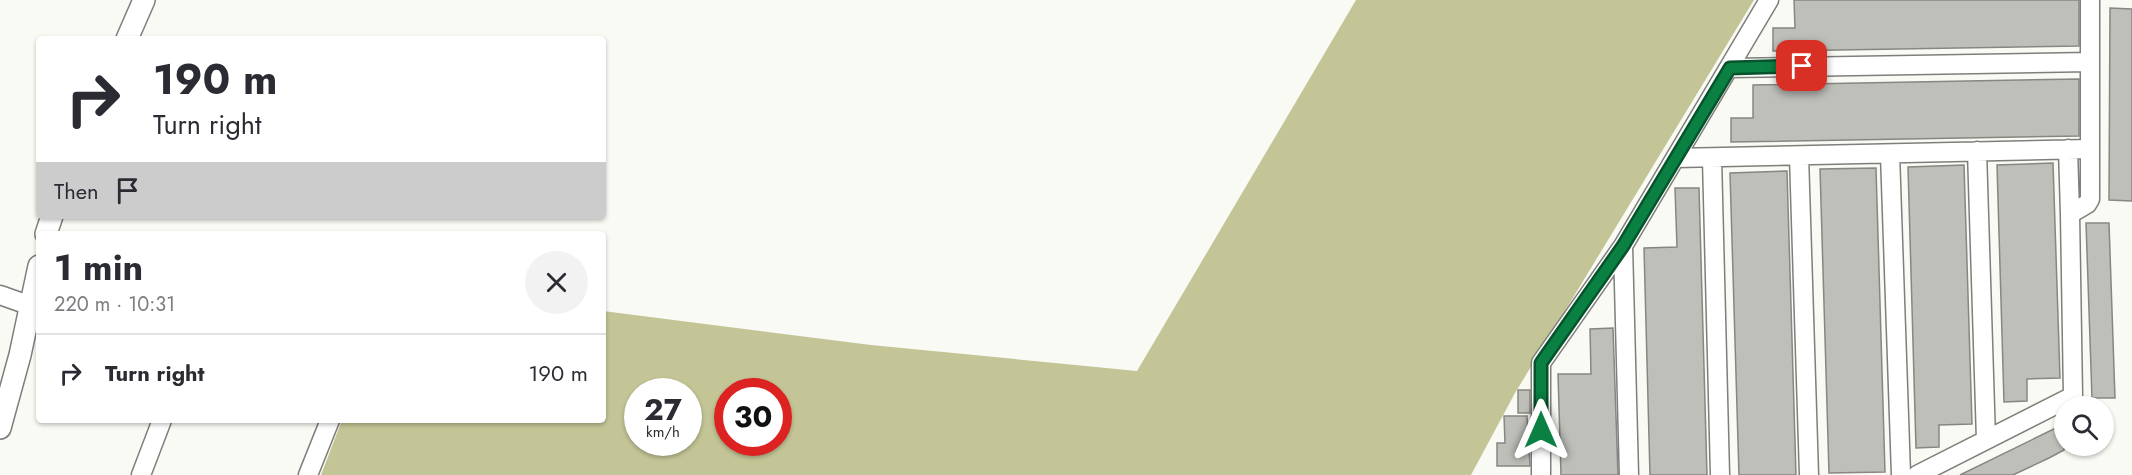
<!DOCTYPE html>
<html lang="en">
<head>
<meta charset="utf-8">
<style>
	body { margin:0; font-family:Jost,sans-serif; background:#f2f2f3; color:#2b2b33; height:100vh; display:flex; flex-direction:column; font-size:22px; white-space:nowrap }
	* { box-sizing:border-box; margin:0 }
	p { font-size:20px; color:#7c7c81 }
	.icon { flex:none; width:33px; height:33px; fill:none; stroke:currentColor; stroke-width:2; stroke-linecap:round; stroke-linejoin:round }
	.map { position:relative; flex:1; overflow:hidden }
	.drawer { position:absolute; left:36px; top:231px; width:570px; height:192px; display:flex; flex-direction:column; background:#fff; border-radius:6px; box-shadow:0 2px 4px #0004 }
	.drawer>* { flex:none }
	.hud { position:absolute; left:36px; top:36px; width:570px; height:183px; border-radius:6px; box-shadow:0 2px 4px #0004; background:#fff; color:#2b2b33; overflow:hidden }
	.buttons { position:absolute; left:2054px; top:396px; display:grid; gap:12px }
	.buttons a { display:grid; place-items:center; width:60px; height:60px; border-radius:50%; background:#fff; box-shadow:0 2px 4px #0004; font-size:30px }
	.speed { position:absolute; left:624px; top:378px; display:flex; gap:12px; font-size:30px; font-weight:700; text-align:center }
	.speed>* { display:grid; place-content:center; width:78px; height:78px; border-radius:50%; background:#fff; box-shadow:0 2px 4px #0004; line-height:1 }
	.speed small { font-size:15px; font-weight:400 }
	.speed .limit { border:9px solid #d22; background:#fff; color:#111 }
	.pin { position:absolute; display:grid; place-items:center; width:51px; height:51px; color:#fff; margin:-26px; border-radius:12px; box-shadow:0 3px 9px #0006 }
	.me { position:absolute; width:66px; margin:-33px; rotate:0deg; stroke-linejoin:round; filter:drop-shadow(0 0 4px #0008) }
	.turn { display:flex; align-items:center; gap:21px; height:126px; padding:0 18px; font-size:27px }
	.turn .icon { width:78px; height:78px; stroke-width:2.5 }
	.turn b { display:block; font-size:42px; line-height:51px }
	.then { display:flex; align-items:center; height:57px; padding:0 18px; background:#0003; gap:12px; font-size:22px }
	.round { display:grid; place-items:center; flex:none; width:63px; height:63px; border-radius:32px; background:#f2f2f3 }
	.summary { display:flex; align-items:center; justify-content:space-between; height:102px; padding:0 18px }
	h1 { font-size:36px; font-weight:700; line-height:45px }
	ul { padding:0; list-style:none }
	li { display:flex; align-items:center; gap:18px; height:78px; padding:0 18px; border-top:2px solid #e1e1e2 }
	li div { flex:1 }
	li b { display:block; font-size:22px }
	li em { font-style:normal }
	.map>svg:first-child { display:block }
</style>
</head>
<body>
<div class="map">
<svg width="2132" height="475" viewBox="0 0 2132 475">
	<rect width="100%" height="100%" fill="#fafaf5"/>
	<path fill="#c3c596" fill-rule="evenodd" d="M 1356,0 L 1754,0 L 1515,393 L 1471,475 L 321,475 L 342,420 L 603,420 L 603,311 L 871,345 L 1137,371 ZM 638,392 L 688,392 L 688,442 L 638,442 ZM 728,392 L 778,392 L 778,442 L 728,442 Z"/>
	<path fill="#bfbfba" stroke="#868682" stroke-width="1.5" d="M 1794,0 L 2079,0 L 2079,46 L 1773,51 L 1773,28 L 1795,28 Z
		M 2110,8 L 2132,9 L 2132,201 L 2109,200 Z
		M 2079,79 L 2079,136 L 1731,142 L 1731,118 L 1753,118 L 1753,85 Z
		M 2053,163 L 2060,378 L 2027,379 L 2027,401 L 2004,402 L 1997,165 Z
		M 1964,165 L 1972,424 L 1939,425 L 1939,447 L 1916,448 L 1908,167 Z
		M 1876,168 L 1885,472 L 1829,473 L 1820,169 Z
		M 1787,171 L 1796,475 L 1739,475 L 1730,173 Z
		M 1675,188 L 1699,188 L 1707,475 L 1650,475 L 1644,248 L 1677,247 Z
		M 2086,223 L 2109,223 L 2115,398 L 2092,398 Z
		M 1613,328 L 1618,475 L 1561,475 L 1558,374 L 1591,374 L 1590,329 Z
		M 1518,390 L 1530,390 L 1530,413 L 1518,413 Z
		M 1504,416 L 1527,416 L 1530,466 L 1497,466 L 1497,443 L 1505,443 Z
		M 2064,424 L 2064,450 L 2049,458 L 2013,475 L 1960,475 Z"/>
	<g fill="none" stroke-linecap="round" stroke-linejoin="round">
		<g stroke="#7e7e7a" stroke-width="21">
			<path id="minor" d="M 1730,68 L 2090,62
				M 2068,149 L 2070,214 L 2087,204 L 2090,199 L 2090,0
				M 1977,151 L 1986,440
				M 1890,154 L 1901,475
				M 1799,156 L 1809,475
				M 1676,158 L 2089,149
				M 1712,158 L 1720,475
				M 1623,246 L 1629,475
				M 0,295 L 31,306
				M 141,475 L 162,420
				M 308,475 L 330,420
				M 1541,475 L 1541,363 L 1623,246 L 1769,0
				M 1917,475 L 2073,396 L 2070,214"/>
		</g>
		<g stroke="#7e7e7a" stroke-width="24">
			<path id="tertiary" d="M 127,39 L 144,0
				M 46,234 L 52,216
				M 0,428 L 20,355 L 39,266"/>
		</g>
		<use href="#minor" stroke="#fff" stroke-width="18"/>
		<use href="#tertiary" stroke="#fff" stroke-width="21"/>
	</g>
	<g fill="none" stroke-linecap="round" stroke-linejoin="round">
		<g stroke="#07532c" stroke-width="15">
			<path id="route" d="M 1541,430 L 1541,363 L 1623,246 L 1730,68 L 1802,66"/>
		</g>
		<use href="#route" stroke="#0b8043" stroke-width="10"/>
	</g>
</svg>
<div class="buttons">
<a><svg class="icon" aria-label="search" viewBox="0 0 24 24"><circle cx="10" cy="10" r="6"/><path d="M15 15l6 6"/></svg></a>
</div>
<div class="speed"><div>27<small>km/h</small></div><div class="limit">30</div></div>
<div class="pin" style="left:1802px;top:66px;background:#d93025"><svg class="icon" aria-label="arrive" viewBox="0 0 24 24"><path d="M6 21V4h12l-3 4 3 4H6"/></svg></div>
<svg class="me" style="left:1541px;top:430px" viewBox="-20 -20 40 40"><path d="M0-17L14 15 0 8-14 15z" fill="#0b8043" stroke="#fff" stroke-width="4"/></svg>
<div class="hud">
<div class="turn"><svg class="icon" aria-label="right" viewBox="0 0 24 24"><path d="M7 20v-9h11M14 6l5 5-5 5"/></svg><div><b>190 m</b>Turn right</div></div>
<div class="then">Then<svg class="icon" aria-label="arrive" viewBox="0 0 24 24"><path d="M6 21V4h12l-3 4 3 4H6"/></svg></div>
</div>
<section class="drawer">
<div class="summary"><div><h1>1 min</h1><p>220 m · 10:31</p></div><a class="round"><svg class="icon" aria-label="close" viewBox="0 0 24 24"><path d="M6 6l12 12M18 6L6 18"/></svg></a></div>
<ul>
<li><svg class="icon" aria-label="right" viewBox="0 0 24 24"><path d="M7 20v-9h11M14 6l5 5-5 5"/></svg><div><b>Turn right</b></div><em>190 m</em></li>
</ul>
</section>
</div>
</body>
</html>
